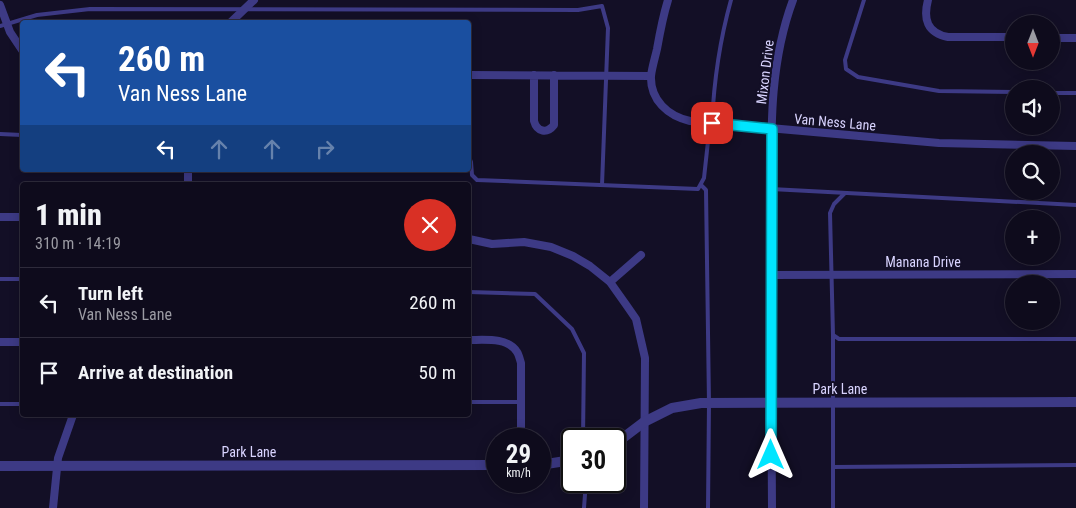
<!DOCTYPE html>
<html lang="en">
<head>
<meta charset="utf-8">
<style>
	body { margin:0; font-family:"Roboto Condensed",sans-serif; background:#171425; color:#f1f3f6; height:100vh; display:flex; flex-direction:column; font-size:19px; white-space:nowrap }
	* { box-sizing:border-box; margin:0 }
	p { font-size:16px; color:#9b9ba3 }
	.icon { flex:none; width:28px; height:28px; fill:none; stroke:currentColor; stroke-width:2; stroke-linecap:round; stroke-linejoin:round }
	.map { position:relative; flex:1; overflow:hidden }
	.panel { position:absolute; left:20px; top:182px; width:451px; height:235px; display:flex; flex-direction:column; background:#0e0b1c; border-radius:5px; box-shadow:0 2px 12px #0003,0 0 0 1px #2e2b3b }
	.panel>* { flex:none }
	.guide { position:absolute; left:20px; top:20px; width:451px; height:152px; border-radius:5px; box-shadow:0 2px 12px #0003,0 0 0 1px #2e2b3b; background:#1a4fa0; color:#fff; overflow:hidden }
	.needle { width:32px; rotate:180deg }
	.tools { position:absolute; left:1005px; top:15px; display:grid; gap:10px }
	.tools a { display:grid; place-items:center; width:55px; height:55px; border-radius:50%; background:#0e0b1c; box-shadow:0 2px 12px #0003,0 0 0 1px #2e2b3b; font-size:25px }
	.speed { position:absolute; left:486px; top:428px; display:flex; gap:10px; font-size:25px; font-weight:700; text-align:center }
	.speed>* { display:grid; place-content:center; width:65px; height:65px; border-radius:50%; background:#0e0b1c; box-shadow:0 2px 12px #0003,0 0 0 1px #2e2b3b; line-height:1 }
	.speed small { font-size:12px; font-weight:400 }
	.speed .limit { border:2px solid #111; border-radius:8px; background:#fff; color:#111 }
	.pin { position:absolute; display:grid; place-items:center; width:42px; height:42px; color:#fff; margin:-21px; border-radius:10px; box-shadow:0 2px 8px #0006 }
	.me { position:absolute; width:55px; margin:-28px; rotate:0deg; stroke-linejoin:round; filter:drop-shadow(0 0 4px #0008) }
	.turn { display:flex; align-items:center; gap:18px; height:105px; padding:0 15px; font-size:22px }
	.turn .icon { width:65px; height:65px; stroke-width:2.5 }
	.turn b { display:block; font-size:35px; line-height:42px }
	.lanes { display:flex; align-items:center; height:48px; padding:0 15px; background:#0003; justify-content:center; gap:25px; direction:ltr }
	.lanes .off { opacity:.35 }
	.round { display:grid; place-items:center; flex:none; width:52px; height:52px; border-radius:26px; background:#171425 }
	.overview { display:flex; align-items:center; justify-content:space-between; height:85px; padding:0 15px }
	h1 { font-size:30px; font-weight:800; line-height:38px }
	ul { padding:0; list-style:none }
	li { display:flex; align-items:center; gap:15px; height:70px; padding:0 15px; border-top:1px solid #2e2b3b }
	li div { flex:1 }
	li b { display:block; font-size:19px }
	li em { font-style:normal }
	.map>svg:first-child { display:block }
</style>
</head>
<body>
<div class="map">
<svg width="1076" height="508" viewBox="0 0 1076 508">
	<rect width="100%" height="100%" fill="#130f26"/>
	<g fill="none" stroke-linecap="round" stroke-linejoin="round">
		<path stroke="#3d3a85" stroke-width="4" d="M 864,0 L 845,60 L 846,69 L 858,77 L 939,91 L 1014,92
			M 0,26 L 37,15 L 90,9 L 578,10 L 602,6 L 608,28 L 602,185
			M 1051,93 L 1076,93
			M 712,123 C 714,79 719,43 731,0
			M 0,134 L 22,135
			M 469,157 L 471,162 L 472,175 L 477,180 L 698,189 L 704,178 L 710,123
			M 701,185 L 706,190 L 709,403 L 708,508
			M 771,189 L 1076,205
			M 845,193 L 834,204 L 830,213 L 833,335 L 839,339 L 1076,339
			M 0,279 L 22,279
			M 469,292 L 535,294 L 572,329 L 584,353 L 583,439
			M 469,402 L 521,402
			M 0,404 L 22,404
			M 833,467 L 1076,465
			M 584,508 L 586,481
			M 833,508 L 833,335"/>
		<path stroke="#3d3a85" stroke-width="8" d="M 668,0 C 663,16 660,32 657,49 C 655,58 652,67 651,76 C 650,100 668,116 690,121 L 939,143 L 1076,146
			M 928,0 C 923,19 927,33 948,37 L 1014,37
			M 0,5 L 10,32 L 22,50
			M 231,22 L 254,0
			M 1051,38 L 1076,38
			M 469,75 L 651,76
			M 534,75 L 534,121 C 537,132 547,134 554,125 L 554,75
			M 188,170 L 188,185
			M 0,217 L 22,217
			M 469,239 L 492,244 L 524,242 L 551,247 L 573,256 L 590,266 L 610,282 L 627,306 L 636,319 L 645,358 L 644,508
			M 771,275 L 1076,274
			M 610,282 L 641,255
			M 469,340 C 484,340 508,337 517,352 C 519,355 520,360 521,363 L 521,439
			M 0,342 L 22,342
			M 53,508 L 58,458 L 73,415
			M 772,508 C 771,413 771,319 771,224 C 772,149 766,72 793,0"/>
		<path stroke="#3d3a85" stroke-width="10" d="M 615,444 L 644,422 L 672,408 L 701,403 L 1076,402
			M 540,465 L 572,460
			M 0,466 L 498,465"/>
	</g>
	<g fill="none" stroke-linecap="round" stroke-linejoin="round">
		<g stroke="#0095a6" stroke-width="12">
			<path id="route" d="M 712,123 L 772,129 L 771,455"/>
		</g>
		<use href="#route" stroke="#00e5ff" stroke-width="9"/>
	</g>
	<g text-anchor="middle" stroke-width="4" stroke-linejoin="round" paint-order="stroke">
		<g font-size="14" fill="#d9d4ff" stroke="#130f26">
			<text transform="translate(765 72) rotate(-83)" y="5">Mixon Drive</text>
			<text transform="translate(835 122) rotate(5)" y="5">Van Ness Lane</text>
			<text x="923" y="267">Manana Drive</text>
			<text x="840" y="394">Park Lane</text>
			<text x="249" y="457">Park Lane</text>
		</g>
	</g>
</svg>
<div class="tools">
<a><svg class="needle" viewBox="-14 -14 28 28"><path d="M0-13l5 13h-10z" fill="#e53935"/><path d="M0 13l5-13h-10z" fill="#9b9ba3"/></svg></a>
<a><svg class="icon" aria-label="sound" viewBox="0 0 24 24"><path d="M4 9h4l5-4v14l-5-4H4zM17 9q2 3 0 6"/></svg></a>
<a><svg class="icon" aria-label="search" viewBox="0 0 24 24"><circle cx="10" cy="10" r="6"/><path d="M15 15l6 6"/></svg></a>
<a>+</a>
<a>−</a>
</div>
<div class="speed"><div>29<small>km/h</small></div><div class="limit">30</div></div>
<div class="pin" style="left:712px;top:123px;background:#d93025"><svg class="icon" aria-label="arrive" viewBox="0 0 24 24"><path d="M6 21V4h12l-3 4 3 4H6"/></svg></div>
<svg class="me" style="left:771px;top:455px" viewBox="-20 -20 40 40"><path d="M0-17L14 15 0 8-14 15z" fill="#00e5ff" stroke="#fff" stroke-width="4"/></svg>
<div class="guide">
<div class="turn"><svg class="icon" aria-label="left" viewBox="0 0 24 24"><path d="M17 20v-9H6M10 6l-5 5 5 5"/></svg><div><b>260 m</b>Van Ness Lane</div></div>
<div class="lanes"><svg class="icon" aria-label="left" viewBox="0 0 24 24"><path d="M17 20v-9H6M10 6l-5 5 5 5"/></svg><svg class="icon off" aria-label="ahead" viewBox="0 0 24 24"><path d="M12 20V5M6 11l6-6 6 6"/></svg><svg class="icon off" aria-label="ahead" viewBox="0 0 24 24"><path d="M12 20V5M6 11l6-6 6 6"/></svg><svg class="icon off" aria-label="right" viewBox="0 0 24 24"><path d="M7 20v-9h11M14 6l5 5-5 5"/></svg></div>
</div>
<section class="panel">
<div class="overview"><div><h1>1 min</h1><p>310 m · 14:19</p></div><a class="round" style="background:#d93025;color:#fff"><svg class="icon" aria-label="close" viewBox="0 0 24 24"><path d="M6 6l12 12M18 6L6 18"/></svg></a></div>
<ul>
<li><svg class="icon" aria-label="left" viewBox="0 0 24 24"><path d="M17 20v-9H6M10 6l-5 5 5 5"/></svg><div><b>Turn left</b><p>Van Ness Lane</p></div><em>260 m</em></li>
<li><svg class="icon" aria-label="arrive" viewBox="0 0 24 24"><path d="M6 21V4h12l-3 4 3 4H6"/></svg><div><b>Arrive at destination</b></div><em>50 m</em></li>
</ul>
</section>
</div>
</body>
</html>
